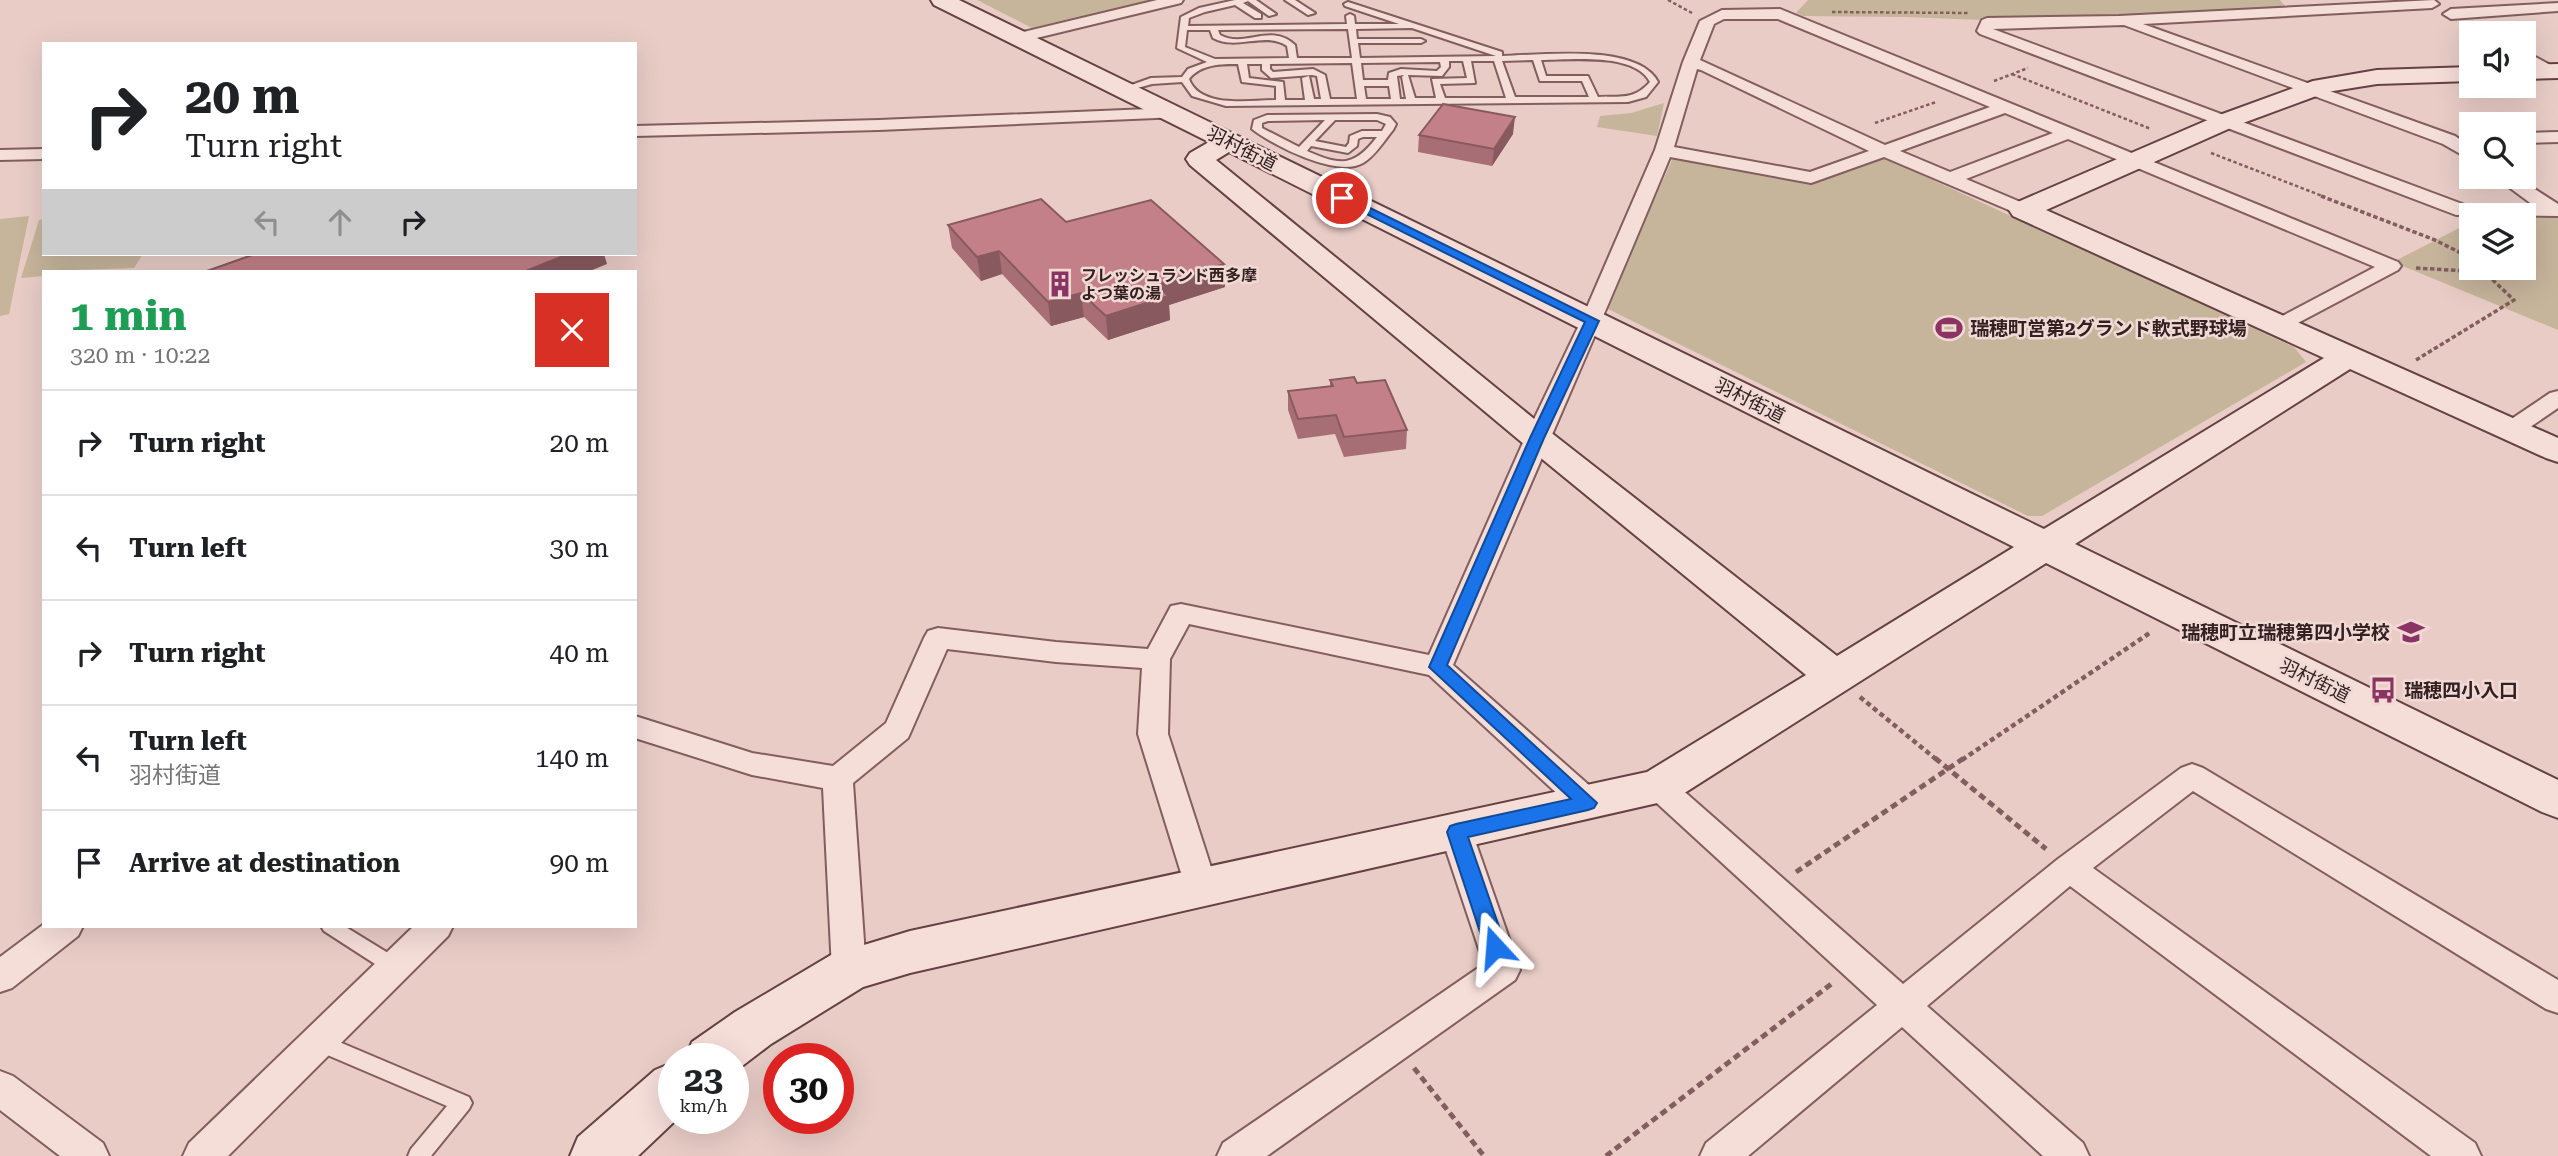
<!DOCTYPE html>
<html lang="en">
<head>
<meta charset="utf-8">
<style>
	body { margin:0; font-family:"Roboto Serif","Noto Sans JP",serif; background:#f2f2f2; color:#202124; height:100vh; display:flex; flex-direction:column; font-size:26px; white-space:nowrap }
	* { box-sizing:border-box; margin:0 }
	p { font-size:23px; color:#757577 }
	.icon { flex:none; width:38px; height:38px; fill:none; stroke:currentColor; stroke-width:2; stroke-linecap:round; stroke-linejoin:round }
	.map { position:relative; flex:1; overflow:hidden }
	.sheet { position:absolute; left:42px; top:270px; width:595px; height:658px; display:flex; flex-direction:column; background:#fff; border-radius:0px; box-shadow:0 7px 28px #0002 }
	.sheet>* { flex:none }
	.top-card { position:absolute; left:42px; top:42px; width:595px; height:214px; border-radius:0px; box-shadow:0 7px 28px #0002; background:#fff; color:#202124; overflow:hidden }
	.fabs { position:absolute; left:2459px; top:21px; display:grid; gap:14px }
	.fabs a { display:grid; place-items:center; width:77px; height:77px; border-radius:0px; background:#fff; box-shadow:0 7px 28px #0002; font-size:35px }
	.speed { position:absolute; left:658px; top:1043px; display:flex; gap:14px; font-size:35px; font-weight:700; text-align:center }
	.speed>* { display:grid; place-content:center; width:91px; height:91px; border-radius:50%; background:#fff; box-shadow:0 7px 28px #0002; line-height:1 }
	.speed small { font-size:18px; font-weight:400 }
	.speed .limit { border:10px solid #d22; background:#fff; color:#111 }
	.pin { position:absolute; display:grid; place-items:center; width:60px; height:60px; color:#fff; margin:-30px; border:4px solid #fff; border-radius:50%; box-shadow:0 2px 7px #0007 }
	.me { position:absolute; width:77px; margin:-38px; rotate:341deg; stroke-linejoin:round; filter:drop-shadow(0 0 5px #0008) }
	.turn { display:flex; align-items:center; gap:24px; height:147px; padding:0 28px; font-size:32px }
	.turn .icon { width:91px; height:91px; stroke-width:2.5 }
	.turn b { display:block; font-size:49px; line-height:60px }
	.lanes { display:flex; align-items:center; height:66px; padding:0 28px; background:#0003; justify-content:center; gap:35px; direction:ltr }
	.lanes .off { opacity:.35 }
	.round { display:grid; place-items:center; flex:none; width:74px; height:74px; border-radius:0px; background:#f2f2f2 }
	.headline { display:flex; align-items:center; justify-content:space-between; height:119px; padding:0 28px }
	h1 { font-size:42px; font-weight:700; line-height:52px; color:#1e9e55 }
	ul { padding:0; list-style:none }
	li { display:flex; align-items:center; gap:21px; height:105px; padding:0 28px; border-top:2px solid #e0e0e0 }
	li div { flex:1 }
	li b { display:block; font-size:26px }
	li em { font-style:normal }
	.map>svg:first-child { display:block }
</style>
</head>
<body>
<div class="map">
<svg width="2558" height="1156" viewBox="0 0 2558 1156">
	<rect width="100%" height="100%" fill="#e9ccc6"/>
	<path fill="#c6b49b" d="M 977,0 L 1158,0 L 1032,28 Z
		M 1808,0 L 2280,0 L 2286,7 L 2111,17 L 1982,20 L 1906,17 L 1803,16 L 1796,13 Z
		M 1664,103 L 1657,136 L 1597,127 L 1600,116 L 1631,113 Z
		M 1883,157 L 2294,347 L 2306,362 L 2042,516 L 2028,516 L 1606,308 L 1673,158 L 1813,179 Z
		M 2558,215 L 2558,330 L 2393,262 L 2471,222 L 2471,268 L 2524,268 L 2524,216 Z
		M 29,216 L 9,314 L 0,316 L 0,219 Z
		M 44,219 L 44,254 L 143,254 L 134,268 L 44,271 L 44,276 L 21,278 L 39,220 Z"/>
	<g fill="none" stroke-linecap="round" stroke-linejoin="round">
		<g stroke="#825e5e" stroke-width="4">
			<path id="lane" d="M 1235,0 L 1256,0 L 1276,14 L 1269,16 L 1248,1 L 1243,3 L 1261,14 L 1261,18 L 1255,18 L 1235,5 L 1205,12 L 1189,18 L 1188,26 L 1347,24 L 1346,16 L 1350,14 L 1354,16 L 1355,24 L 1399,24 L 1345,6 L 1344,4 L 1348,2 L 1502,52 L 1502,56 C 1542,55 1638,43 1658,82 L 1646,97 L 1628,102 L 1226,106 L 1192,96 L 1182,82 L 1152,84 L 1123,92 L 1123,88 L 1151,78 L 1182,77 L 1188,69 L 1207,62 L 1177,48 L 1181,17 L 1199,8 ZM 1412,28 L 1496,56 L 1360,58 L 1358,43 L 1421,43 L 1425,41 L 1421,39 L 1357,39 L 1356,29 ZM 1348,29 L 1352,58 L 1297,58 L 1295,45 C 1270,22 1245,49 1220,35 L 1218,30 ZM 1187,30 L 1210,30 L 1213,38 C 1237,51 1265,31 1287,46 L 1289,58 L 1215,59 L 1185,47 ZM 1533,60 L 1540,81 L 1582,81 L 1589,97 L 1515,97 L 1502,61 ZM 1541,60 C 1570,60 1634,52 1650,82 C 1634,100 1621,96 1598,97 L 1588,76 L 1546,76 ZM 1449,61 L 1463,61 L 1467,78 L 1432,79 L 1436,98 L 1415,98 L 1408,75 L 1442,76 L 1449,67 ZM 1471,61 L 1494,61 L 1506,98 L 1445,98 L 1440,84 L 1475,83 ZM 1440,62 L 1441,67 L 1437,71 L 1401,69 L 1389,73 L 1388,80 L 1363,80 L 1361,63 ZM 1352,63 L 1357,99 L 1330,99 L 1325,75 L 1313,69 L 1273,72 L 1270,69 L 1270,64 ZM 1238,64 L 1242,82 L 1276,86 L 1276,100 C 1251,100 1200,109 1189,79 C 1201,64 1221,64 1238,64 ZM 1247,64 L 1262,64 L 1262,70 L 1271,78 L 1312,75 L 1317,76 L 1321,99 L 1314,99 L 1309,76 L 1302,78 L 1305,100 L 1285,100 L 1283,82 L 1249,78 ZM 1404,75 L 1402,77 L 1406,99 L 1400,99 L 1397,76 ZM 1364,86 L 1389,86 L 1391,99 L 1366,99 Z
				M 1285,0 L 1295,0 L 1315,13 L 1308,15 Z
				M 1377,114 L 1390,117 L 1396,124 L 1393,130 C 1384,141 1375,156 1363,163 C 1337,178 1274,146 1252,129 L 1254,120 L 1267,115 ZM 1325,120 L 1299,147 L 1262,128 L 1262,123 L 1268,121 ZM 1335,120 L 1377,120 L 1386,124 L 1382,131 L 1362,131 L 1350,136 L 1349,143 L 1346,147 L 1315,141 ZM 1363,137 L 1377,137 C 1354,167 1341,166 1307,151 L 1311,146 L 1348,153 L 1357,146 L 1358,139 Z
				M 321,926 L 344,926 L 401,961 L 404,967 L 401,973 L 395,975 L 389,973 L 324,931 Z
				M 318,1033 L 469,1097 L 472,1103 L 469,1109 L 431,1156 L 408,1156 L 411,1149 L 447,1106 L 311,1048 L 309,1042 L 311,1036 Z"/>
		</g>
		<g stroke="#825e5e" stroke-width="4">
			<path id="street" d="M 1157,0 L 1183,0 L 1181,3 L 1020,42 L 1012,37 L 1015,34 Z
				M 2434,0 L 2439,4 L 2432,8 L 2143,24 L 2455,136 L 2471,147 L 2471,160 L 2443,144 L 2124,25 L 1993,29 L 2465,205 L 2533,205 L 2495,177 L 2516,177 L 2558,204 L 2558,216 L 2456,215 L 1980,34 L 1977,31 L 1982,20 L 1987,18 L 2119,16 Z
				M 2558,3 L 2558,11 L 2451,19 L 2443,14 L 2451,9 Z
				M 1780,9 L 2398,262 L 2401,266 L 2398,270 L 2281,332 L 2273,331 L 2270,326 L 2273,321 L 2375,267 L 2068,139 L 1966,179 L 2030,206 L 2032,210 L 2030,214 L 2023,216 L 1884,157 L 1811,183 L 1670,157 C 1600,327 1525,495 1453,665 L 1599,794 L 1603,803 L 1599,812 L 1588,815 L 1577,812 L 1429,675 L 1189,624 L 1170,659 L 1168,734 L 1218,889 L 1213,898 L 1202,902 L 1191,898 L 1186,889 L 1138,734 L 1142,668 L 1056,662 L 947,649 L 908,738 L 853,783 L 866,970 L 861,980 L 849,985 L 837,980 L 832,970 L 823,788 L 752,775 L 635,738 L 635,716 L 752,753 L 833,766 L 886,723 L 924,638 L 928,631 L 938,628 L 1056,642 L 1148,649 L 1171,606 L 1181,604 L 1429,655 L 1525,438 L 1581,321 L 1655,150 L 1683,62 L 1700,21 L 1722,10 ZM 1724,19 L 1778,19 L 1990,107 L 1885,145 L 1700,60 L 1714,24 ZM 1697,69 L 1701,70 L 1869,151 L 1810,172 L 1674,147 ZM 2005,113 L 2053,133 L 1950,172 L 1900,151 Z
				M 2524,51 L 2556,68 L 2558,71 L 2550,76 L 2524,62 Z
				M 1173,108 L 1182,113 L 1179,117 L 879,130 L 635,136 L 635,126 L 879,120 Z
				M 2558,132 L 2558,142 L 2524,143 L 2524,133 Z
				M 44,149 L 44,159 L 0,160 L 0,150 Z
				M 2558,391 L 2558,408 L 2520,434 L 2504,434 L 2500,429 L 2504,424 L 2550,393 Z
				M 2192,764 L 2203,768 L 2558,980 L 2558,1013 L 2546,1009 L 2193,791 L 2093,868 L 2475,1143 L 2481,1156 L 2431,1156 L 2070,886 L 1927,1006 L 2083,1143 L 2089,1156 L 2043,1156 L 1902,1027 L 1748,1156 L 1700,1156 L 1706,1143 L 1877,1005 L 1648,795 L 1644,787 L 1648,779 L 1659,775 L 1670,779 L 1903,984 L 2058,859 L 2181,768 Z
				M 1456,820 L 1467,823 L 1472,832 L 1520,970 L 1515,980 L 1267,1156 L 1217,1156 L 1223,1143 L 1484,964 L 1440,832 L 1445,823 Z
				M 44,924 L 83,926 L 78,936 L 12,988 L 0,992 L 0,957 Z
				M 414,926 L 453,926 L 448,936 L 228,1156 L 183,1156 L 189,1143 Z
				M 0,1071 L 13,1076 L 103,1143 L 109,1156 L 60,1156 L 0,1110 Z"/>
		</g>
		<g stroke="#644142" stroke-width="4">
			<path id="secondary" d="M 931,0 L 959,0 L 2044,529 L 2324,358 L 2013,216 L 2009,210 L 2013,204 L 2217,116 L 2313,81 L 2377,70 L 2471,67 L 2471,81 L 2377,84 L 2327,92 L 2235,126 L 2046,210 L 2558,438 L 2558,462 L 2546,458 L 2350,369 L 2075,544 L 2558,780 L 2558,818 L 2542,812 L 2046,563 L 1675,799 L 910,973 L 863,987 L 771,1044 L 733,1073 L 733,1059 L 685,1059 L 692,1042 L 735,1012 L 831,955 L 910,931 L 1647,772 L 1806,675 L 1525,445 L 1190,165 L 1186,159 L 1190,153 L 1209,142 L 934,5 ZM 1229,152 L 2014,547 L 1837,656 L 1549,431 L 1216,160 Z
				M 2558,64 L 2558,78 L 2524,79 L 2524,65 Z
				M 674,1062 L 674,1118 L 678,1118 L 638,1156 L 570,1156 L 578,1137 L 655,1070 Z"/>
		</g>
		<path stroke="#825e5e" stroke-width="2.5" stroke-dasharray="3.5 2.5" stroke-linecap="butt" d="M 1668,0 L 1692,13
			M 1832,12 L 1970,13
			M 2012,74 L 2151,129
			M 1994,81 L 2028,68
			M 1875,123 L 1936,102
			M 2211,153 L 2325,197"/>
		<path stroke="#825e5e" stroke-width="3.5" stroke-dasharray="4.5 2.5" stroke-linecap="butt" d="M 2321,196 L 2435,240 L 2471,258
			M 2416,268 L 2484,272
			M 2416,360 L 2514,300 L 2480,268"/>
		<path stroke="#825e5e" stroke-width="4.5" stroke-dasharray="5 3.5" stroke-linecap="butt" d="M 1860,697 L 1937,760
			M 1962,760 L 2151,632"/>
		<path stroke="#825e5e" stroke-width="5" stroke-dasharray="7 4.5" stroke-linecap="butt" d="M 1935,758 L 2046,849
			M 1796,872 L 1964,758
			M 1414,1068 L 1484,1156
			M 1606,1156 L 1834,982"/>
		<use href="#lane" fill="#f5ddd8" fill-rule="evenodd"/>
		<use href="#street" fill="#f5ddd8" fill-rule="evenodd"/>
		<use href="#secondary" fill="#f5ddd8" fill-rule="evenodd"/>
	</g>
	<path fill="#a86e75" d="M 1513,134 L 1492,166 L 1418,152 L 1419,135 Z
		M 1066,222 L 1225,287 L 1169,305 L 1170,320 L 1108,340 L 1084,317 L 1051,326 L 1002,274 L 981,281 L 952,248 L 948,225 Z
		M 1330,380 L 1357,383 L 1407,430 L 1406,449 L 1344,457 L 1335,434 L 1298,439 L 1288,410 L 1288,391 L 1330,386 Z"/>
	<path fill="#885a5f" d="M 1515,117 L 1513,134 L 1492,166 L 1494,149 Z
		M 999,251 L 1002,274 L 981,281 L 977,257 Z
		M 568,254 L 604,254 L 607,264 L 590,271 L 526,271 Z
		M 1224,264 L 1225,287 L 1169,305 L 1170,320 L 1108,340 L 1106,316 L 1157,284 Z
		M 1081,293 L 1084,317 L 1051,326 L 1048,302 Z"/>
	<path fill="#c38088" stroke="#885a5f" stroke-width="2" d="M 1443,104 L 1515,117 L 1494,149 L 1419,135 Z
		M 1041,199 L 1066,222 L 1151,200 L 1224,264 L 1157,284 L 1168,296 L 1106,316 L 1081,293 L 1048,302 L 999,251 L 977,257 L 948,225 Z
		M 255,254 L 568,254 L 526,271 L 207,271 Z
		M 1354,377 L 1357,383 L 1385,380 L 1407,430 L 1344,437 L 1336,415 L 1298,419 L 1288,391 L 1333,386 L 1330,380 Z"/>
	<path fill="#1a73e8" stroke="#114b97" stroke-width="2" d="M 1338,196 L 1346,196 L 1599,321 L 1544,438 L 1447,665 L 1597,803 L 1594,808 L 1588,810 L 1468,837 L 1506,947 L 1503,953 L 1495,956 L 1488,953 L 1485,947 L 1447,832 L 1450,826 L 1456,824 L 1571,799 L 1429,667 L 1530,438 L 1585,322 L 1338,200 Z"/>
	<defs>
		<g id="building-bare" transform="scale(2.1)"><path d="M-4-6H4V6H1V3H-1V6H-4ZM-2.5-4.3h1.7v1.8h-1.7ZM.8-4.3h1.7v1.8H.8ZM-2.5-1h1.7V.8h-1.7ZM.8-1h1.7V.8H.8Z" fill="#8b3463" stroke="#f1dad5" stroke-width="2.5" paint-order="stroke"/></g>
		<g id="stadium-bare" transform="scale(2.1)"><path d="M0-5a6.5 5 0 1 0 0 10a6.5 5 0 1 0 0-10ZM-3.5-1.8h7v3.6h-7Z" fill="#8b3463" stroke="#f1dad5" stroke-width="2.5" paint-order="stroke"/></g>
		<g id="school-bare" transform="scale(2.1)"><path d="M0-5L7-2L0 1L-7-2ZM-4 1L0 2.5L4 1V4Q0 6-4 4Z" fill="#8b3463" stroke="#f1dad5" stroke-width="2.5" paint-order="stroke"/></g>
		<g id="bus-bare" transform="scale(2.1)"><path d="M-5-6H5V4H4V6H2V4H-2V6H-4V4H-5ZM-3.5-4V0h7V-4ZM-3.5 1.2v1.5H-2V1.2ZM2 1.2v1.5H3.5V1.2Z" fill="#8b3463" stroke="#f1dad5" stroke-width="2.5" paint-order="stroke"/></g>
	</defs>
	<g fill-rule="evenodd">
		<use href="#building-bare" x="1060" y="284"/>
		<use href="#stadium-bare" x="1949" y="328"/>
		<use href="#school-bare" x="2411" y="632"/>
		<use href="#bus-bare" x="2383" y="690"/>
	</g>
	<g text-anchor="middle" stroke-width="5" stroke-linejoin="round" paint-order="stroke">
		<g font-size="16" font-weight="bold" fill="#342021" stroke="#f1dad5" text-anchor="start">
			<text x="1081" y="281">フレッシュランド西多摩<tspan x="1081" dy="18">よつ葉の湯</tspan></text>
		</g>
		<g font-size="19" fill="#342021" stroke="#f1dad5">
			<text transform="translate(1242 148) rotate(27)" y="7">羽村街道</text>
			<text transform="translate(1750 400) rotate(27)" y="7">羽村街道</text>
			<text transform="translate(2315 680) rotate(26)" y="7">羽村街道</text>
		</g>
		<g font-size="19" font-weight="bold" fill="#342021" stroke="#f1dad5" text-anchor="start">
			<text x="1970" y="335">瑞穂町営第2グランド軟式野球場</text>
			<text x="2390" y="639" text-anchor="end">瑞穂町立瑞穂第四小学校</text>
			<text x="2404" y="697">瑞穂四小入口</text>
		</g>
	</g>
</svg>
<div class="fabs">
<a><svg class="icon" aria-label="sound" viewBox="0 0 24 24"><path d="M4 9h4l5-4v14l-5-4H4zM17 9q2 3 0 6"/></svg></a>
<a><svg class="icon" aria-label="search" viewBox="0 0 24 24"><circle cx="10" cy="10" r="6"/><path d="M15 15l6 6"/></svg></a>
<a><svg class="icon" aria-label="layers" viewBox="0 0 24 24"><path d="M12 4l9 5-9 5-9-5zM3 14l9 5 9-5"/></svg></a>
</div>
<div class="speed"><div>23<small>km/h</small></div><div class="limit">30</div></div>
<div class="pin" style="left:1342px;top:198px;background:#d93025"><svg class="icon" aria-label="arrive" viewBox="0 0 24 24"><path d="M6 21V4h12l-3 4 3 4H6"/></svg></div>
<svg class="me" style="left:1495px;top:947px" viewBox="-20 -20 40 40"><path d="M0-17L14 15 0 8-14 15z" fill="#1a73e8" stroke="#fff" stroke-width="4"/></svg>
<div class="top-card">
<div class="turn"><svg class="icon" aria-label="right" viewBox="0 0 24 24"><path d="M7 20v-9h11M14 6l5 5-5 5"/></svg><div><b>20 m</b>Turn right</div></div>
<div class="lanes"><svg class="icon off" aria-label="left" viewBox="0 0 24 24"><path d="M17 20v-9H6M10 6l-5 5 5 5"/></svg><svg class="icon off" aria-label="ahead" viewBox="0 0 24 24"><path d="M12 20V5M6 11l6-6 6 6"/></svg><svg class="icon" aria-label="right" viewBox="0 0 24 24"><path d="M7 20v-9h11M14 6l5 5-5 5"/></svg></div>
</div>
<section class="sheet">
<div class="headline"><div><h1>1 min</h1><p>320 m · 10:22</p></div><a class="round" style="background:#d93025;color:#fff"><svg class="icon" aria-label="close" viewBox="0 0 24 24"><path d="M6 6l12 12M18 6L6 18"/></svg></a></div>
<ul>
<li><svg class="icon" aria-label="right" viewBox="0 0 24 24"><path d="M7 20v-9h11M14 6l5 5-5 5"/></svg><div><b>Turn right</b></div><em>20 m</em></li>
<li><svg class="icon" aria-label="left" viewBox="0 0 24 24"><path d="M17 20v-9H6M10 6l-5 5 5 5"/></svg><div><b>Turn left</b></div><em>30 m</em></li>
<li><svg class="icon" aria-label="right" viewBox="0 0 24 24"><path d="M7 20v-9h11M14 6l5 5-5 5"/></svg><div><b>Turn right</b></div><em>40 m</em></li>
<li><svg class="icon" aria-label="left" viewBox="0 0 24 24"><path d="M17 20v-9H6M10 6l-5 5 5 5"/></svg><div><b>Turn left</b><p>羽村街道</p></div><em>140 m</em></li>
<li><svg class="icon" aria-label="arrive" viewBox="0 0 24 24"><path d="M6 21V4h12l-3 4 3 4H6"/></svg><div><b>Arrive at destination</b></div><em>90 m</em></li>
</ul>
</section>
</div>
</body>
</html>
